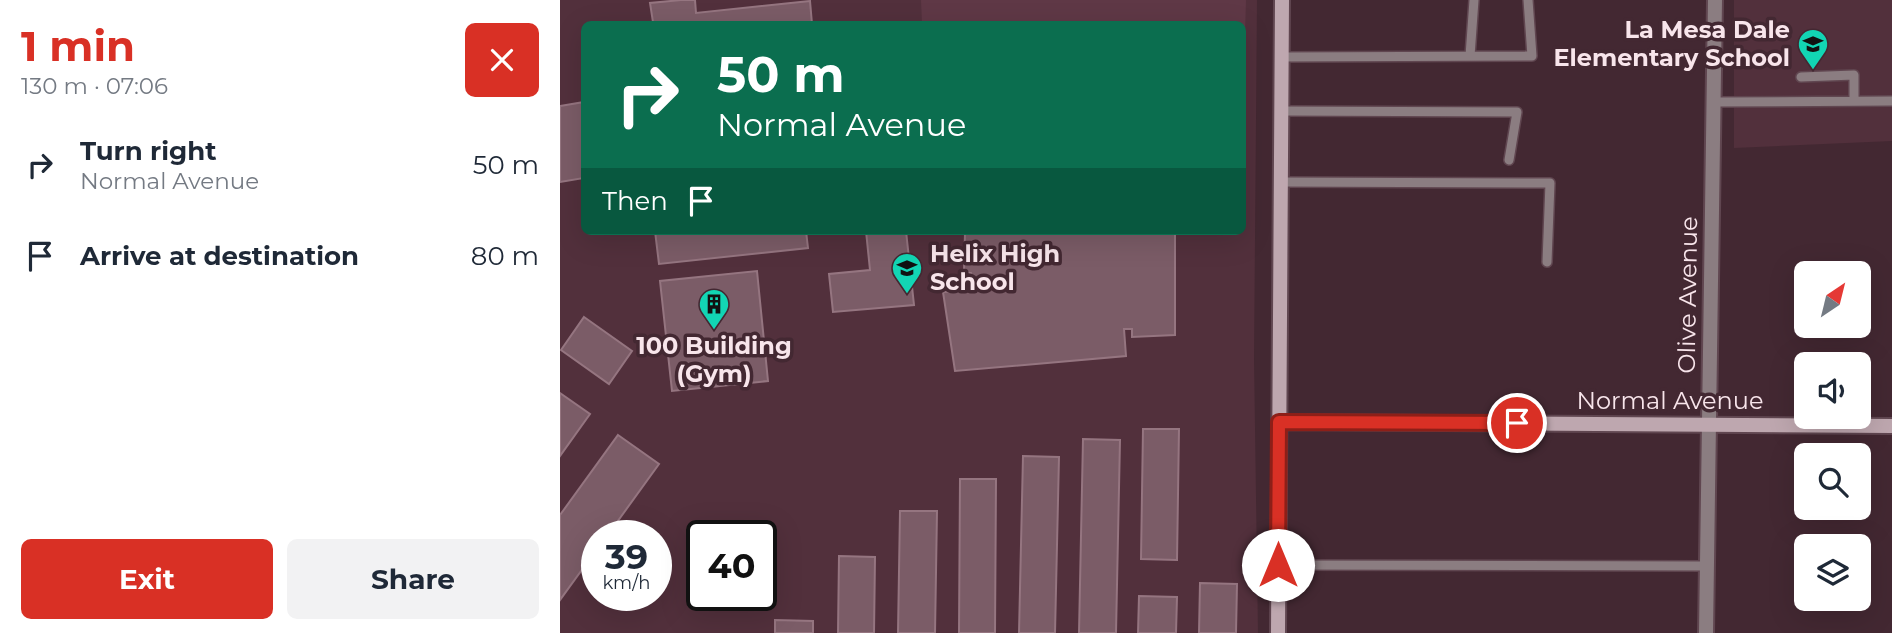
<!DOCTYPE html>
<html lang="en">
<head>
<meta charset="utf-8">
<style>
	body { margin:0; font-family:Montserrat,sans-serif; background:#f2f2f3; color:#1f2937; height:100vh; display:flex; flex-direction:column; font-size:26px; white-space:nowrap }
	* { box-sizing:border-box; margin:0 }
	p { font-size:23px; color:#747a83 }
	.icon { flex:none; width:38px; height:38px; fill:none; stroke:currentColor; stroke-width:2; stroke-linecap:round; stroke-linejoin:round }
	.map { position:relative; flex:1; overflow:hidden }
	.panel { display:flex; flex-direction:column; background:#fff; width:560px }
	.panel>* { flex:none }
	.top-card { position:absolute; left:21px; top:21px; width:665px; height:214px; border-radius:10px; box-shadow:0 7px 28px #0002; background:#0b6e4f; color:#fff; overflow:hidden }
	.needle { width:46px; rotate:35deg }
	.tools { position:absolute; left:1234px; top:261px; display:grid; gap:14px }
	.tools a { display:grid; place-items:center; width:77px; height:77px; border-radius:10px; background:#fff; box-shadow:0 7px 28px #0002; font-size:35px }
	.speed { position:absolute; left:21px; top:520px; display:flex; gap:14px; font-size:35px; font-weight:700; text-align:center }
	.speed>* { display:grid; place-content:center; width:91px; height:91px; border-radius:50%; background:#fff; box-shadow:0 7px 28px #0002; line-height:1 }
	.speed small { font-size:18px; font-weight:400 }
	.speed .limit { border:4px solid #111; border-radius:10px; background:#fff; color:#111 }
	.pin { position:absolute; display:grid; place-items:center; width:60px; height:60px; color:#fff; margin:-30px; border:4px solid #fff; border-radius:50%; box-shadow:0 2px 7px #0007 }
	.me { position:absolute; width:77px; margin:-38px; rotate:0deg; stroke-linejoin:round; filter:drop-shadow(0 0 5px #0008) }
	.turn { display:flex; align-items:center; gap:24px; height:147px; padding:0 21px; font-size:32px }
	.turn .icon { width:91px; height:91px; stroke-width:2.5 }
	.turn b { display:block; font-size:49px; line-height:60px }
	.then { display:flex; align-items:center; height:66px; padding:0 21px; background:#0003; gap:14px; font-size:26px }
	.round { display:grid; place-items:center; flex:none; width:74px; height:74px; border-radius:10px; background:#f2f2f3 }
	.headline { display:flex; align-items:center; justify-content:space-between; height:119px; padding:0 21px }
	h1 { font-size:42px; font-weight:700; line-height:52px; color:#d93025 }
	.primary-button { display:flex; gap:14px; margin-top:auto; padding:14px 21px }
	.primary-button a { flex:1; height:80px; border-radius:10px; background:#d93025; color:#fff; font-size:28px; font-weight:700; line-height:80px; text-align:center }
	.primary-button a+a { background:#f2f2f3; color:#1f2937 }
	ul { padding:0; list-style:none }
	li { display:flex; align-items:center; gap:21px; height:91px; padding:0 21px }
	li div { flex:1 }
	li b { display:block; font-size:26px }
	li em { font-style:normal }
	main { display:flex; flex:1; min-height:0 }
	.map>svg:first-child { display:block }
</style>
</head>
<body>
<main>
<section class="panel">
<div class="headline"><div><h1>1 min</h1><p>130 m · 07:06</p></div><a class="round" style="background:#d93025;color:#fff"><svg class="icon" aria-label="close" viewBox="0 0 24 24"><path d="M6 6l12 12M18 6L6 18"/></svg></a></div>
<ul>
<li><svg class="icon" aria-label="right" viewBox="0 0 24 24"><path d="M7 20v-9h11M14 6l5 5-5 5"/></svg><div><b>Turn right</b><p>Normal Avenue</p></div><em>50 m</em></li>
<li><svg class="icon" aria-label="arrive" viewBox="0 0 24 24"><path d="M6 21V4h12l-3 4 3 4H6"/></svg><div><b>Arrive at destination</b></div><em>80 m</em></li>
</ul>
<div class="primary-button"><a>Exit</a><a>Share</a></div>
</section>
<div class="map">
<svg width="1332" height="633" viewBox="0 0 1332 633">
	<rect width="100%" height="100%" fill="#432832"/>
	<path fill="#52303c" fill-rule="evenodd" d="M 0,0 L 697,0 L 694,359 L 698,633 L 0,633 ZM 24,24 L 682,24 L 682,231 L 24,231 ZM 37,536 L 96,536 L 96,595 L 37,595 ZM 142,536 L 201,536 L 201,595 L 142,595 Z
		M 1174,0 L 1332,0 L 1332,141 L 1174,148 Z"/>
	<path fill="#5f3846" d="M 361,0 L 686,0 L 683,107 L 682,24 L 362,24 Z"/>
	<path fill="#7b5c67" stroke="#957580" stroke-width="2" d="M 121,0 L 135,0 L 136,13 L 250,1 L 252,24 L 70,24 L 93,22 L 90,3 Z
		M 24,102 L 24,178 L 0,182 L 0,106 Z
		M 95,231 L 246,231 L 248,248 L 99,264 Z
		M 306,231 L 346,231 L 354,305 L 273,312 L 269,274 L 310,270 Z
		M 615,232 L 615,335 L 572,337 L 572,329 L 564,329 L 566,356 L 395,371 L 383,292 L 412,290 L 411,273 L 404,272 L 405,233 Z
		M 197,271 L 208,381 L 112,391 L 100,281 Z
		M 24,317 L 72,351 L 49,384 L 1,350 Z
		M 0,393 L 30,414 L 0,456 Z
		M 583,429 L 619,429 L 617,560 L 581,559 Z
		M 58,435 L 99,464 L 47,536 L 37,536 L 37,549 L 0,600 L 0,515 Z
		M 523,439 L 560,440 L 556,633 L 519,633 Z
		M 463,456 L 499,457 L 495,633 L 459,633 Z
		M 400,479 L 436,479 L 435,633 L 399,633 Z
		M 340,511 L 377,511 L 375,633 L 338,633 Z
		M 279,556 L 315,557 L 314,633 L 278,633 Z
		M 640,583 L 677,584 L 676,633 L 639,633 Z
		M 579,596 L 617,597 L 616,633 L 578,633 Z
		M 215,620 L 253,621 L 253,633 L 215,633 Z"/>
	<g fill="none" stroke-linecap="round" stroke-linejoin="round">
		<g stroke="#604650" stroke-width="12">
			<path id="lane" d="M 910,56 L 914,0
				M 722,57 L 972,56 L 968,0
				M 1241,77 L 1294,75 L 1294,101
				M 1154,102 L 1332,101
				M 721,111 L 957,112 L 949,160
				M 721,182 L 990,183 L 987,262
				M 718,565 L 1147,566"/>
		</g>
		<g stroke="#604650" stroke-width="18">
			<path id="street" d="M 1146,633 L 1155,0"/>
		</g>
		<g stroke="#604650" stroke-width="18">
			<path id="secondary" d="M 719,422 L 1332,426
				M 718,633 L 722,0"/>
		</g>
		<use href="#lane" stroke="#8b7d81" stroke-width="9"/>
		<use href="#street" stroke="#8b7d81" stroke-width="14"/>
		<use href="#secondary" stroke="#bea7af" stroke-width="14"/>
	</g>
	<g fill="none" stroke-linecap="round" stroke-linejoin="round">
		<g stroke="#8d1f18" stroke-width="18">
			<path id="route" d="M 718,565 L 719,422 L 957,423"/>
		</g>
		<use href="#route" stroke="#d93025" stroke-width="12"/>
	</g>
	<defs>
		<g id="school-pin" transform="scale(1.575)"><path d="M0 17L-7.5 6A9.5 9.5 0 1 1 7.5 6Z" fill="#12d5b4" stroke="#432832"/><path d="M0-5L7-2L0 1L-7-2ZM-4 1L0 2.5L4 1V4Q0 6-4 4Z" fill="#111"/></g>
		<g id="building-pin" transform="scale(1.575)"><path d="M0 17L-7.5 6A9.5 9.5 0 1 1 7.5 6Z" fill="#12d5b4" stroke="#432832"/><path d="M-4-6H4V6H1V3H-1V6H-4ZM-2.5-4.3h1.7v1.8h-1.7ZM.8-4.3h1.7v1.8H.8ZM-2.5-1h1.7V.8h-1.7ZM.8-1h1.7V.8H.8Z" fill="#111"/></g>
	</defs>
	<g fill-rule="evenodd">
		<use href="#school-pin" x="1253" y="44"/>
		<use href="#school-pin" x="347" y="268"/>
		<use href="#building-pin" x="154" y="304"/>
	</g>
	<g text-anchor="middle" stroke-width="7" stroke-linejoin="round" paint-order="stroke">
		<g font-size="24" font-weight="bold" fill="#f8e5eb" stroke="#432832" text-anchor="end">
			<text x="1230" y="38">La Mesa Dale<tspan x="1230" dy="28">Elementary School</tspan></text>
			<text x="370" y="262" text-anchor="start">Helix High<tspan x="370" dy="28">School</tspan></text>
			<text x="154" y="354" text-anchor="middle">100 Building<tspan x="154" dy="28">(Gym)</tspan></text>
		</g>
		<g font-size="24" fill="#f8e5eb" stroke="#432832">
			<text transform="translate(1128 295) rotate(-89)" y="8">Olive Avenue</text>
			<text x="1110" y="409">Normal Avenue</text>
		</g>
	</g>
</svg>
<div class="tools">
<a><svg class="needle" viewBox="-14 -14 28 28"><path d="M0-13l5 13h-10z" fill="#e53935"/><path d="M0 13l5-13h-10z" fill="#747a83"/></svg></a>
<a><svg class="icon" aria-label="sound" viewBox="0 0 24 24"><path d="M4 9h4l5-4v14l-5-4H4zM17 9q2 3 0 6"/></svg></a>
<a><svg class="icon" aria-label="search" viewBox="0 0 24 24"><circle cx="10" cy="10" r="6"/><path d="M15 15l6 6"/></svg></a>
<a><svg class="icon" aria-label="layers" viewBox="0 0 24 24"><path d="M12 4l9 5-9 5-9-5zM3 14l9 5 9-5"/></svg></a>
</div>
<div class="speed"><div>39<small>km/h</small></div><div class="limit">40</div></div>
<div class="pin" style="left:957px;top:423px;background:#d93025"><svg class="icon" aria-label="arrive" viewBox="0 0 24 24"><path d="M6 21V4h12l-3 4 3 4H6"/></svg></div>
<svg class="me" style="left:718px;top:565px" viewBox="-20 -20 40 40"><circle r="19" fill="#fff"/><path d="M0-13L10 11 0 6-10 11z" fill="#d93025"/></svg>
<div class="top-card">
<div class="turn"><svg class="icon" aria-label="right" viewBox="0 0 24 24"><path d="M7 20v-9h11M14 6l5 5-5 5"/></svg><div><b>50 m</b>Normal Avenue</div></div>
<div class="then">Then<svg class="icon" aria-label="arrive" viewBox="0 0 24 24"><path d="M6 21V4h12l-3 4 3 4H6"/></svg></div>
</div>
</div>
</main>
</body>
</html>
